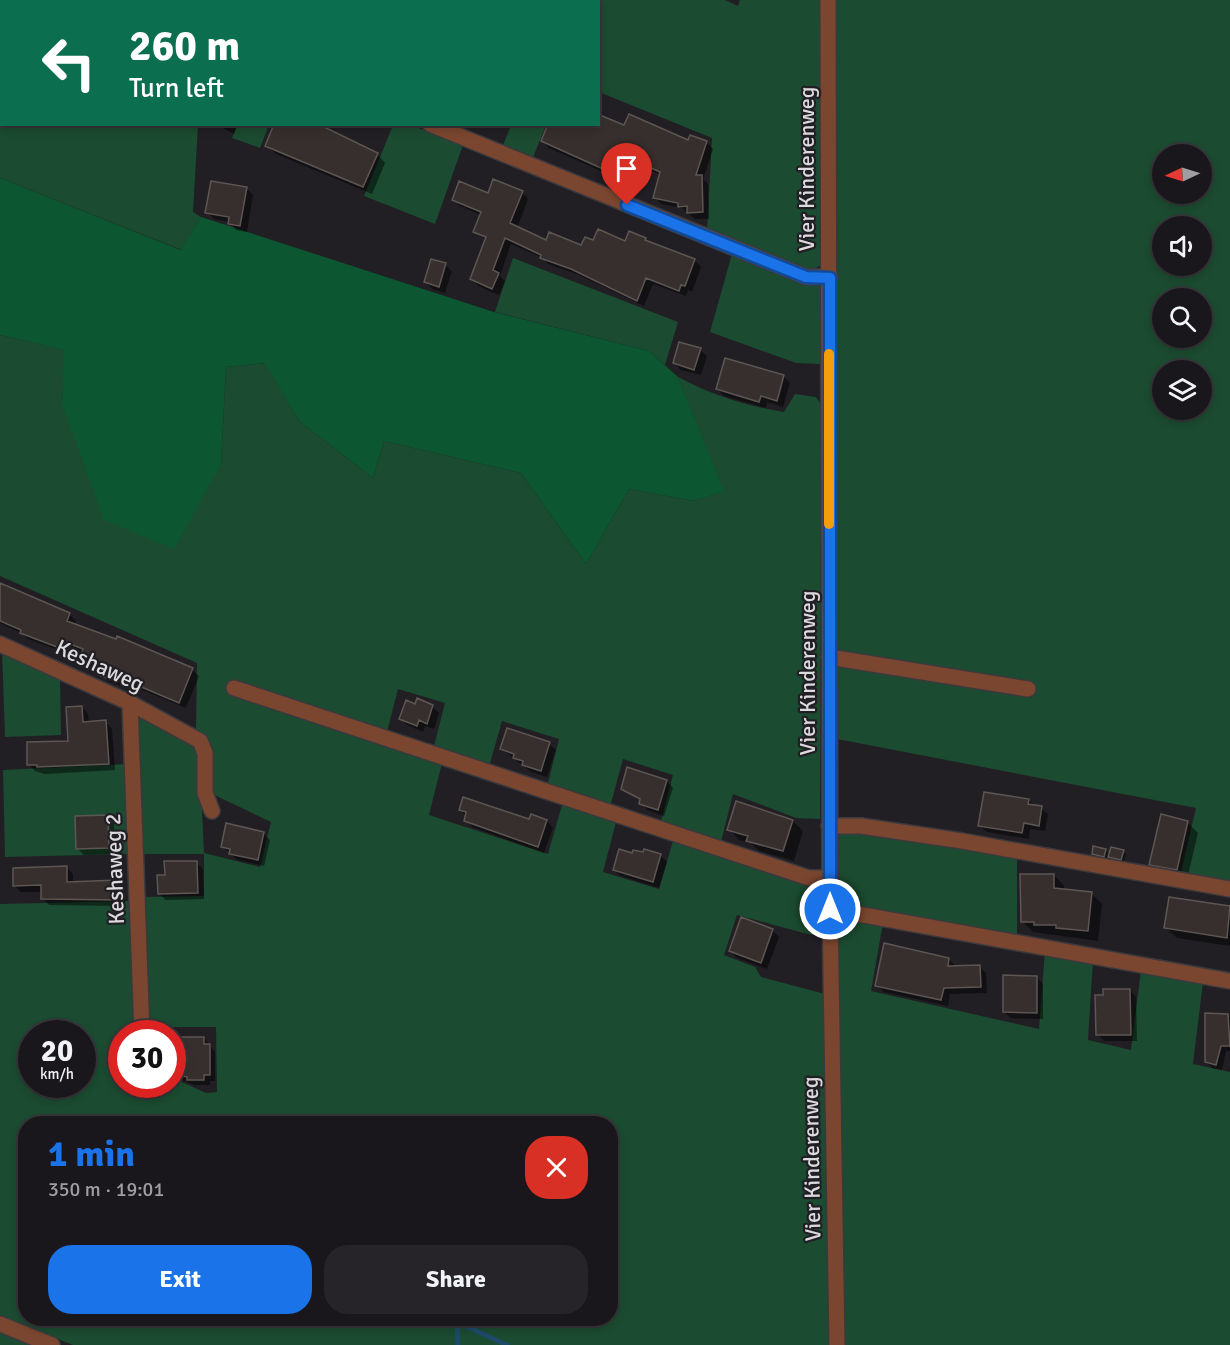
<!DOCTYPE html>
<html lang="en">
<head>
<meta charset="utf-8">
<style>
	body { margin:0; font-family:Signika,sans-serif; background:#262428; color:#f1f3f6; height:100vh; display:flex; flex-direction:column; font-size:22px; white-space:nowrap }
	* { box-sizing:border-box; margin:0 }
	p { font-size:20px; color:#9f9fa3 }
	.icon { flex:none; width:33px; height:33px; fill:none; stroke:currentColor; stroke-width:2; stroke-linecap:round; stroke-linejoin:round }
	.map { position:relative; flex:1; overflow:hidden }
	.panel { position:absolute; left:18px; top:1116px; width:600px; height:210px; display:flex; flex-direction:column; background:#19171b; border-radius:24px; box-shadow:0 3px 9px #0003,0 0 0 2px #37363a }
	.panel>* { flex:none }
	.hud { position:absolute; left:0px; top:0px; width:600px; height:126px; box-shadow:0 3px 9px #0003,0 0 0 2px #37363a; background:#0b6e4f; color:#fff; overflow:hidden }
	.needle { width:39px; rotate:266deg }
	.tools { position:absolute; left:1152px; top:144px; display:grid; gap:12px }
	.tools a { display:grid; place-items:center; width:60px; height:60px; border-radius:50%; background:#19171b; box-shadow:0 3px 9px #0003,0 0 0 2px #37363a; font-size:30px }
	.speed { position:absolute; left:18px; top:1020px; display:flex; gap:12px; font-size:30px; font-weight:700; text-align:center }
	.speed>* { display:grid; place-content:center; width:78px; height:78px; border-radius:50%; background:#19171b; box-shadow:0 3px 9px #0003,0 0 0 2px #37363a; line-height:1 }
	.speed small { font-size:15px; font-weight:400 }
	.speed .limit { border:9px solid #d22; background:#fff; color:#111 }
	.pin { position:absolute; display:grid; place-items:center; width:51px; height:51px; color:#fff; margin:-62px -26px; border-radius:50% 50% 50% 0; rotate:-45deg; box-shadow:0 0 6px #0007 }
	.pin .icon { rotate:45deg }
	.me { position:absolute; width:66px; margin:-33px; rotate:0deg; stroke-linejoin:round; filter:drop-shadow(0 0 4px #0008) }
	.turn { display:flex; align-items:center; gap:21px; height:126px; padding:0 30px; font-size:27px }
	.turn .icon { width:78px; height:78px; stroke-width:2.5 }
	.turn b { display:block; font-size:42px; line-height:51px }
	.round { display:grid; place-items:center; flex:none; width:63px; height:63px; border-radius:24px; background:#262428 }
	.head { display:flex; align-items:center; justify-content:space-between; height:102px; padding:0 30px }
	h1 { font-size:36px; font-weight:700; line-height:45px; color:#1a73e8 }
	.action { display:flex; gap:12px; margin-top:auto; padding:12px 30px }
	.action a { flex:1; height:69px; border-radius:24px; background:#1a73e8; color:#fff; font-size:24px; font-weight:700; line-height:69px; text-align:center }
	.action a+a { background:#262428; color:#f1f3f6 }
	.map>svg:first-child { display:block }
</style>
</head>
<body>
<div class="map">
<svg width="1230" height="1345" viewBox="0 0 1230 1345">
	<rect width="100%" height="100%" fill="#211f24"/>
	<path fill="#1b4b30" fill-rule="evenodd" d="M 38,0 L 201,0 L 201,2 L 38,2 Z
		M 321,0 L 725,0 L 738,6 L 740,0 L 821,0 L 820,265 L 811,272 L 707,233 L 712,138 L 599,92 L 598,2 Z
		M 834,0 L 1230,0 L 1230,885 L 1180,876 L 1196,808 L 837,739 ZM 1162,154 L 1202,154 L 1202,194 L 1162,194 ZM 1162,226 L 1202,226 L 1202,266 L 1162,266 ZM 1162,298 L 1202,298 L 1202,338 L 1162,338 ZM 1162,370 L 1202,370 L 1202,410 L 1162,410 Z
		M 0,32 L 2,124 L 198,125 L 193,212 L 201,217 L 182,250 L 0,178 Z
		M 237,125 L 269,125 L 260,148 L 232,138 Z
		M 393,125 L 411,125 L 463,145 L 435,224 L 364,196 Z
		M 511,125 L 546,125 L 532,160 L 502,148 Z
		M 732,254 L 821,283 L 820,364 L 796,363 L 710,332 Z
		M 513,258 L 678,322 L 665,365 L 649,351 L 495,312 Z
		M 0,335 L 65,350 L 62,404 L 221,464 L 226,367 L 266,363 L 299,421 L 373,478 L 384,441 L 521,473 L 586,564 L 629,489 L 694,501 L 723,491 L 678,377 C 712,395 746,406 784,412 L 795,394 L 816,397 L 821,404 L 820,819 L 796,818 L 733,794 L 721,842 L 660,825 L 673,775 L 623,759 L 610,807 L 547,787 L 559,739 L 502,721 L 489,767 L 433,750 L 445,703 L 398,689 L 387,732 L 442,763 L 429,815 L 548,854 L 562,805 L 616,822 L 603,872 L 659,889 L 673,841 L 812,884 C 828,894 822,915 821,932 L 811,935 L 737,915 L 724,955 L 755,967 L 761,977 L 825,994 L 830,1345 L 73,1345 L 0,1316 L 0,904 L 132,901 L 136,1033 L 122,1034 L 122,1084 L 172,1084 L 173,1078 L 206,1093 L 217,1092 L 216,1027 L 149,1027 L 143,897 L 204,896 L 204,854 L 141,854 L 135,709 L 199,747 L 204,853 L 260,867 L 271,822 L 208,792 L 206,739 L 196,730 L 197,663 L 0,576 ZM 32,1034 L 82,1034 L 82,1084 L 32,1084 ZM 26,1124 L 610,1124 L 610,1318 L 26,1318 Z
		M 2,651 L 60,677 L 61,735 L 5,737 Z
		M 128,764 L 131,854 L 5,857 L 3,770 Z
		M 841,830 L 1017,855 L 1017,935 L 843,907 L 837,897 L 837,832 Z
		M 845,915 L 883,923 L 871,991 L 1039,1029 L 1045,951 L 1093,960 L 1088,1040 L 1131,1050 L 1141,970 L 1203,982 L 1193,1064 L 1230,1072 L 1230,1345 L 845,1345 L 838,920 Z
		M 0,1330 L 37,1345 L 0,1345 Z"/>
	<path fill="#0c5732" d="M 0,178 L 181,250 L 201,217 L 494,312 L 649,351 L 678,377 L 724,491 L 694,501 L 629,489 L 586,564 L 521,473 L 384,441 L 373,478 L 299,421 L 265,363 L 226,367 L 221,464 L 174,549 L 104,520 L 62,404 L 64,350 L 0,335 Z"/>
	<path fill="#0007" d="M 0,0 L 38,0 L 2,2 L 2,23 Z
		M 282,0 L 327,0 L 281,2 Z
		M 215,124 L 238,124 L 234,134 Z
		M 625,127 L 689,142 L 706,142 L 713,149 L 703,179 L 708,184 L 709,219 L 695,219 L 682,208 L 661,204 L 655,197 L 661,175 L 618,156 L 610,175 L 549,148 L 542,141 Z
		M 267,146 L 377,154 L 385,163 L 372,194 L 276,154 Z
		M 247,189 L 253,195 L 247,232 L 236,230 L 230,222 L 214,219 L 207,212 Z
		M 522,192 L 528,199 L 517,228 L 547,242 L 582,246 L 594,242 L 626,243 L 645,239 L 649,244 L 695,261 L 701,267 L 692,292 L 688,290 L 686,296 L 653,284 L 644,306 L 579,275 L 548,264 L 543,258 L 511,244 L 500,276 L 505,281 L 499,295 L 478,286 L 472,279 L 487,240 L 475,232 L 481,215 L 460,206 L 453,200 Z
		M 445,265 L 452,271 L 445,293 L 432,289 L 425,282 Z
		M 700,350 L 707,356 L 701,375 L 681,370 L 674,363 Z
		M 783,376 L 790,383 L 783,407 L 767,402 L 766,408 L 724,396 L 717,389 Z
		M 0,585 L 69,614 L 76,621 L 74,625 L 192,670 L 199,676 L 186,708 L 133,686 L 123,684 L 122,686 L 110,682 L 103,675 L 106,668 L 89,661 L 83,654 L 84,652 L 67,645 L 64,652 L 28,639 L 21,633 L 0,623 Z
		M 416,706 L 432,706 L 439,713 L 434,729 L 425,726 L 423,732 L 407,725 L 400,718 Z
		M 82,707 L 88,714 L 89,723 L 106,722 L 112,729 L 115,770 L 45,774 L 35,771 L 29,764 L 70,743 Z
		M 549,744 L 556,750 L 547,777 L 531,772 L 502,749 Z
		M 667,781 L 673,788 L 664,816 L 647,810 L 641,801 L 622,789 Z
		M 1028,800 L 1048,814 L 1045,831 L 1030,829 L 1029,839 L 987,832 L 980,826 Z
		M 461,810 L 547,821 L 553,828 L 544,853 L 472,827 Z
		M 108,816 L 114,823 L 115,854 L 84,855 L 78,849 Z
		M 793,821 L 803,831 L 794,861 L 759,851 L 751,843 L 739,840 L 729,829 Z
		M 1187,822 L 1198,833 L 1187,879 L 1161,875 L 1151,864 Z
		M 263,833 L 270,840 L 264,866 L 237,860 L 223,847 Z
		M 1105,850 L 1108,853 L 1107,859 L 1094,854 Z
		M 1123,851 L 1126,854 L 1124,862 L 1110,857 Z
		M 633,854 L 660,855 L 667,862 L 659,888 L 621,876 L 614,870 Z
		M 196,862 L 203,869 L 204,899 L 166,900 L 159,894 Z
		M 66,867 L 73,874 L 73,883 L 117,881 L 124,888 L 125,906 L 49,905 L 43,898 L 42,892 L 21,892 L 15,886 Z
		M 1054,875 L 1064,886 L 1064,891 L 1091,893 L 1102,904 L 1098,941 L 1033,932 L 1022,921 Z
		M 1170,899 L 1230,907 L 1230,946 L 1177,938 L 1166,928 Z
		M 772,930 L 779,937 L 767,969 L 737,958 L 730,951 Z
		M 949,959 L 956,967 L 979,966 L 986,973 L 987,993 L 950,994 L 948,1006 L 884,992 L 877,985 Z
		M 1037,977 L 1043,984 L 1043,1019 L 1011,1018 L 1004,1012 Z
		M 1130,990 L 1136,997 L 1137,1041 L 1104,1041 L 1097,1034 L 1105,997 Z
		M 1228,1015 L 1230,1018 L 1230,1051 L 1226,1051 L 1222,1070 L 1212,1068 L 1206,1061 Z
		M 204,1038 L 215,1052 L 215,1081 L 210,1081 L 210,1085 L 194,1085 L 175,1077 L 172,1058 Z"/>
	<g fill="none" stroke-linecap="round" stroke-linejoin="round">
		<path stroke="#1d4a67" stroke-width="5" d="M 458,1345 L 457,1322 L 507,1345"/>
	</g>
	<path fill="#362f2d" stroke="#5d5653" stroke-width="1.5" d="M 629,114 L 688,140 L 690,135 L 707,141 L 696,175 L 702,175 L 703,212 L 687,213 L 687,206 L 678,207 L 678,203 L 653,198 L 660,172 L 611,150 L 603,169 L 541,141 L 548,124 L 598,124 L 600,115 L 624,125 Z
		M 274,124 L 318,124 L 378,153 L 363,187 L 265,146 Z
		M 493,179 L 523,191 L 510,223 L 546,240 L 549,232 L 581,245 L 585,237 L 593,240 L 598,229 L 625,241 L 629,231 L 646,238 L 645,240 L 695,259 L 685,286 L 681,285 L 679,291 L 646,278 L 637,301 L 571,269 L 540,258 L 541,255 L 505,238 L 493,270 L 499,273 L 492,289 L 470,279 L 486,237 L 473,232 L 481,212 L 452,200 L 459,181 L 488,193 Z
		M 211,181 L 247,187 L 240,226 L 228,224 L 229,217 L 205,213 Z
		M 431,259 L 446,263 L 439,287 L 424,282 Z
		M 679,342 L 701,348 L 694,370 L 673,363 Z
		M 725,358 L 784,375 L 777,401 L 761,396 L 759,402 L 716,389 Z
		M 0,583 L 70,613 L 67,621 L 116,639 L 117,636 L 193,668 L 179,703 L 125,680 L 116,678 L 115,681 L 101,676 L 106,664 L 81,655 L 83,649 L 60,640 L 57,647 L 20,633 L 21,630 L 0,621 Z
		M 417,698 L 433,705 L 427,724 L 419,720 L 417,726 L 399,719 L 406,700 L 415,704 Z
		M 82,706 L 83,722 L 106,720 L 109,764 L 37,767 L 37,765 L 27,765 L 27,742 L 68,741 L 66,707 Z
		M 507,728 L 550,742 L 541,771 L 522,765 L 523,761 L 513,758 L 514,754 L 500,749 Z
		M 627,767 L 667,780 L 658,810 L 639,804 L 640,799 L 621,789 Z
		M 984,792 L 1029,799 L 1028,804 L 1042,806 L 1039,826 L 1024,823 L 1022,833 L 978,826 Z
		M 463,797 L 529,819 L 531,814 L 547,820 L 538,847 L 464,821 L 466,812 L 459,810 Z
		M 736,801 L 793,820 L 783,851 L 746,841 L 748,836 L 727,830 Z
		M 1161,814 L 1188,821 L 1177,870 L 1149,865 Z
		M 108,815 L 109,848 L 76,849 L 75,816 Z
		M 226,823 L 264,832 L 258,860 L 229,854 L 230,849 L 221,847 Z
		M 1093,846 L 1106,849 L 1104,857 L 1092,854 Z
		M 1111,847 L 1124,850 L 1121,860 L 1108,857 Z
		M 619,849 L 632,853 L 633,850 L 643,852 L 644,849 L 661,854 L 653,882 L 613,870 Z
		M 164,861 L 197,861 L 198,893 L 158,894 L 157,875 L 165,875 Z
		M 67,866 L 67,882 L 118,880 L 119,900 L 41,899 L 41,885 L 13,886 L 13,868 Z
		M 1020,874 L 1054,874 L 1054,888 L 1092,892 L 1088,931 L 1056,928 L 1056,925 L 1034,925 L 1034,922 L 1021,922 Z
		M 1169,897 L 1230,906 L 1227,938 L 1164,928 Z
		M 741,917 L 773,929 L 761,963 L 729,951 Z
		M 884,943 L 949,958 L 948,966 L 980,965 L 981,987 L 944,988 L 941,1000 L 875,986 Z
		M 1003,975 L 1037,976 L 1037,1013 L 1003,1012 Z
		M 1103,989 L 1130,989 L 1131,1035 L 1096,1035 L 1095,995 L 1103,995 Z
		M 1205,1013 L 1228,1014 L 1230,1046 L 1221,1046 L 1216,1065 L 1205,1062 Z
		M 173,1037 L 204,1037 L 204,1044 L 210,1044 L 210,1075 L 204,1075 L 204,1080 L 187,1080 L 187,1077 L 172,1073 Z"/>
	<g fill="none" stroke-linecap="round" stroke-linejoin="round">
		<g stroke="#3b393e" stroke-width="18">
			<path id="minor" d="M 206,0 L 206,2
				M 828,0 L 830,909 L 837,1345
				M 430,124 L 806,277 L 830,277
				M 0,644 L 130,703 L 200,741 L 205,753 L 205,793 L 212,811
				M 829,657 L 1028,689
				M 234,688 L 809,878 L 830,878
				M 130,703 L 142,1034
				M 829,826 L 861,826 L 962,841 L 1230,889
				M 830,909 L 1230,981
				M 0,1324 L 52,1345"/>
		</g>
		<use href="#minor" stroke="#7a462f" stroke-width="15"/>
	</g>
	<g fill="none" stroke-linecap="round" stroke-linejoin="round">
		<g stroke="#114b97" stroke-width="15">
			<path id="route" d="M 627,205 L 806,277 L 830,278 L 830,909"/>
		</g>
		<use href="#route" stroke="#1a73e8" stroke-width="10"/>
		<path stroke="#f59e0b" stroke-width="10" d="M 829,524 L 829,354"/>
	</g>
	<g text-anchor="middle" stroke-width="4.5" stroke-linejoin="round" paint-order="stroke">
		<g font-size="22" fill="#dbdade" stroke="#211f24">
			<text transform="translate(806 169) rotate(-90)" y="8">Vier Kinderenweg</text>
			<text transform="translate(100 665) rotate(25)" y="8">Keshaweg</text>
			<text transform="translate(807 673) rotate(-90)" y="8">Vier Kinderenweg</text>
			<text transform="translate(114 869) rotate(-92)" y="8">Keshaweg 2</text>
			<text transform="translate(811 1159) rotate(-91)" y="8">Vier Kinderenweg</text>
		</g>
	</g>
</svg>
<div class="tools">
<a><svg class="needle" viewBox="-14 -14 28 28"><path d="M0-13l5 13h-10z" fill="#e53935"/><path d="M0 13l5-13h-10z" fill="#9f9fa3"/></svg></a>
<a><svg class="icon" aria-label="sound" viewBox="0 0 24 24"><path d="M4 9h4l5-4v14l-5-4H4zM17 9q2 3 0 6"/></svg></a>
<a><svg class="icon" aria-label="search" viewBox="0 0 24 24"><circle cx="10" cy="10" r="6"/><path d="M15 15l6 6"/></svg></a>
<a><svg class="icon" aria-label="layers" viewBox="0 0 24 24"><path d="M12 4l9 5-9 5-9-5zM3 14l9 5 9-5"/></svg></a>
</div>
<div class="speed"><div>20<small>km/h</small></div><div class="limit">30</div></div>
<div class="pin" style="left:627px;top:205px;background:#d93025"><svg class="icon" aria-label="arrive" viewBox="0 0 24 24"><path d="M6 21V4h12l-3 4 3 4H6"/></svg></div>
<svg class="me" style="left:830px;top:909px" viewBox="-20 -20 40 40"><circle r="17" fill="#1a73e8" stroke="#fff" stroke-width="3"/><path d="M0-11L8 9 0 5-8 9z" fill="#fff"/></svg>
<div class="hud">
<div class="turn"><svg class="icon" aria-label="left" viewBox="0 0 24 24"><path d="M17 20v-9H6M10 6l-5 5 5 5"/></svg><div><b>260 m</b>Turn left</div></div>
</div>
<section class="panel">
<div class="head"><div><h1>1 min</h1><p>350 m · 19:01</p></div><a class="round" style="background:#d93025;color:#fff"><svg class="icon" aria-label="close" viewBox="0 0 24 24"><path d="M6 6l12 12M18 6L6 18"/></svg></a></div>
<div class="action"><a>Exit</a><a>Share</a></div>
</section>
</div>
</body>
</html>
